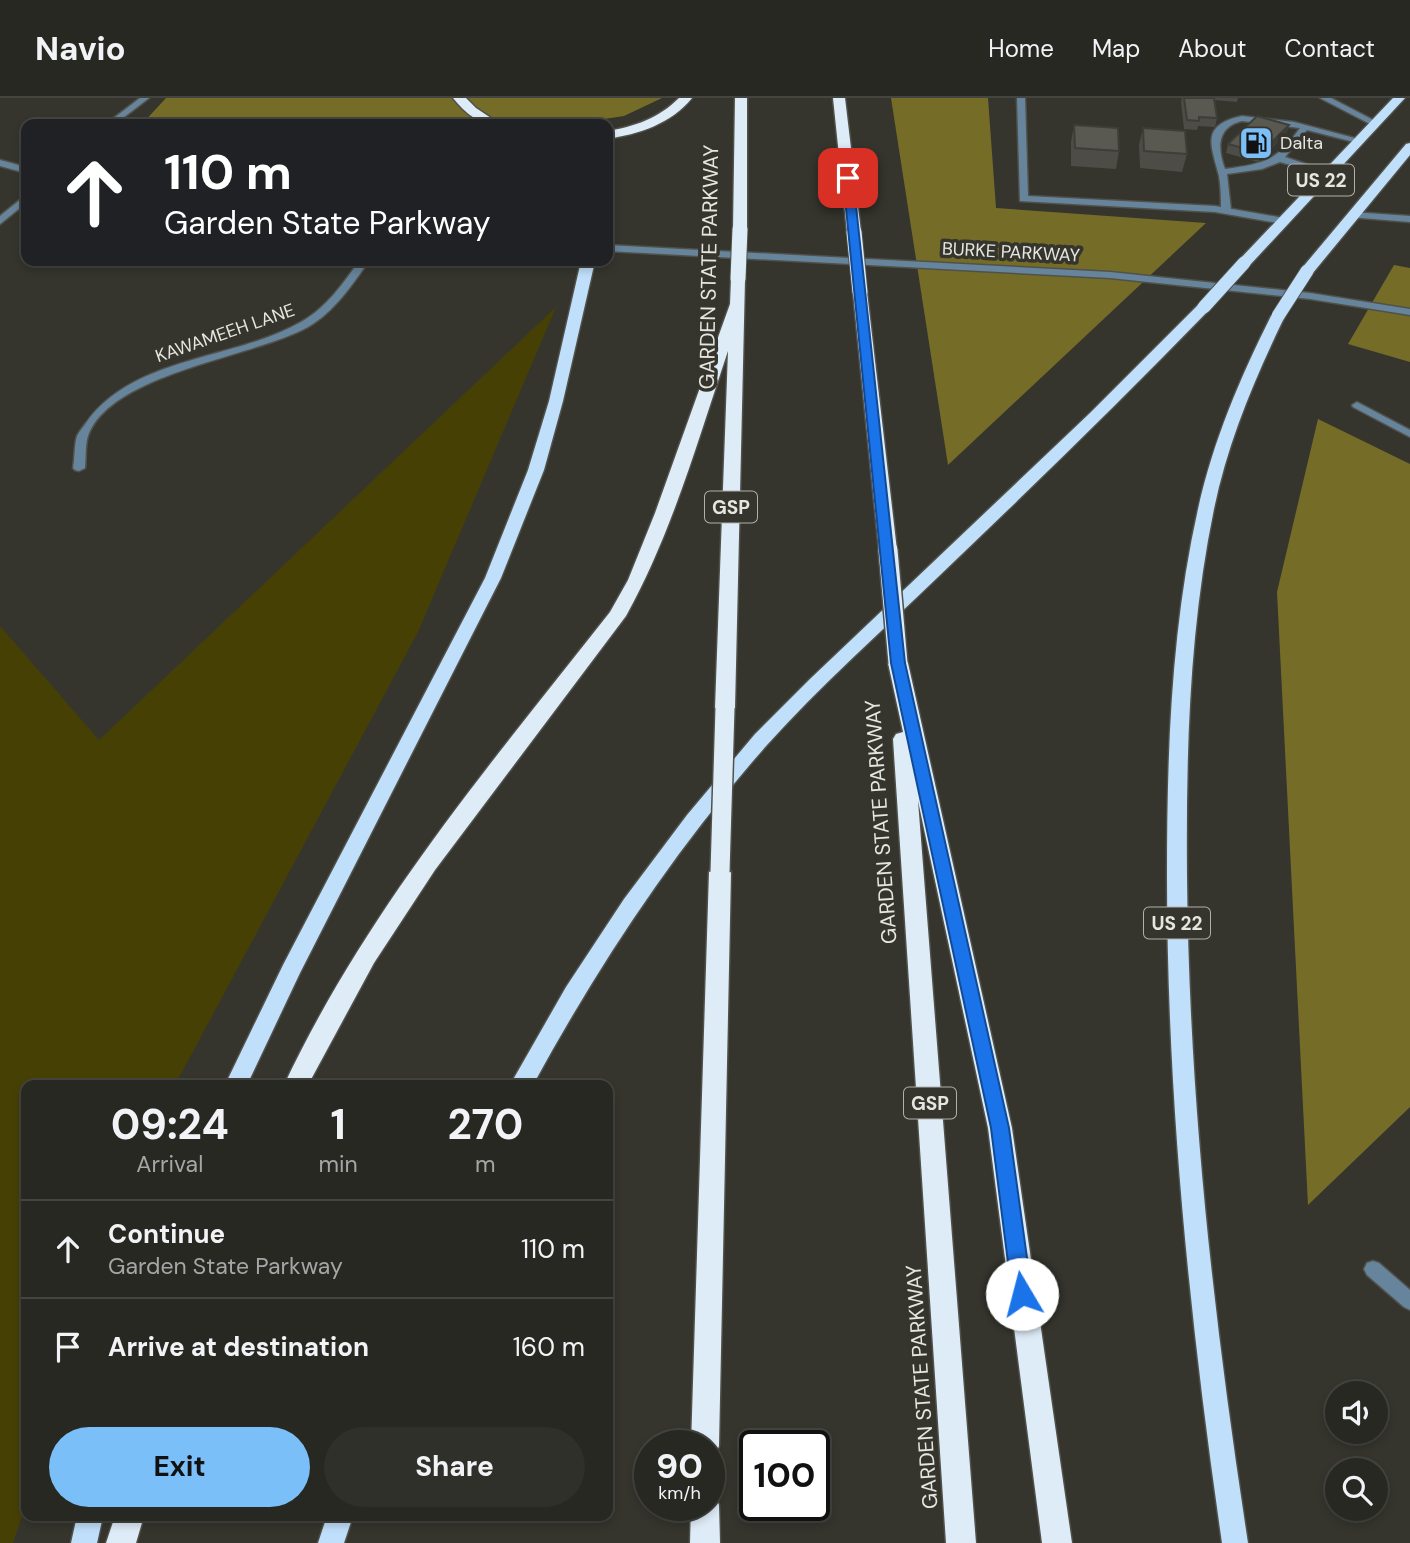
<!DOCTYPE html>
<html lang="en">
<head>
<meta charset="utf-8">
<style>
	body { margin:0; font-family:"DM Sans",sans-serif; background:#30302a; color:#f1f3f6; height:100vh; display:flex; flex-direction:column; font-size:26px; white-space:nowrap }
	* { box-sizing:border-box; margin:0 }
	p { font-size:23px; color:#a5a6a5 }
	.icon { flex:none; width:38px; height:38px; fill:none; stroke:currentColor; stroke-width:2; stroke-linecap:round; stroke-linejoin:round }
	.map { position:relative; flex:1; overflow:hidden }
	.drawer { position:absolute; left:21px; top:982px; width:592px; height:441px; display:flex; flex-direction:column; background:#282822; border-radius:14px; box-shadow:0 4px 10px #0003,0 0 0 2px #444440 }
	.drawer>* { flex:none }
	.hud { position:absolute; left:21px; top:21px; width:592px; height:147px; border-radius:14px; box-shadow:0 4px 10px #0003,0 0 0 2px #444440; background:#202124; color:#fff; overflow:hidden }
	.controls { position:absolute; left:1325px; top:1283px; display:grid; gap:14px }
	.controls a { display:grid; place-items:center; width:63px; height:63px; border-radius:50%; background:#282822; box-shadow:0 4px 10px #0003,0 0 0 2px #444440; font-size:35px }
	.speed { position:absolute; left:634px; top:1332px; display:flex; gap:14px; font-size:35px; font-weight:700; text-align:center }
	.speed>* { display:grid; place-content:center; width:91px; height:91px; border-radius:50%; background:#282822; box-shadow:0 4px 10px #0003,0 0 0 2px #444440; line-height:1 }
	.speed small { font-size:18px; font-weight:400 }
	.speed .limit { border:4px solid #111; border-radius:10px; background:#fff; color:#111 }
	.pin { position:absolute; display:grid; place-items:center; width:60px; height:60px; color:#fff; margin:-30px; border-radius:14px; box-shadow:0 4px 10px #0006 }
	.me { position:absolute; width:77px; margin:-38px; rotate:352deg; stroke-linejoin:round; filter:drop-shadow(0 0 5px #0008) }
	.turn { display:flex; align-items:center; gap:24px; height:147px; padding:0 28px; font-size:32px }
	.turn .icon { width:91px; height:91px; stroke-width:2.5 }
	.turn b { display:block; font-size:49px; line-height:60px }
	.eta { display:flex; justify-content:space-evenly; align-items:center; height:119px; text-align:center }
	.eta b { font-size:42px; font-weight:700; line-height:49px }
	.primary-button { display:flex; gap:14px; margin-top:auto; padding:14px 28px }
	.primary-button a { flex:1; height:80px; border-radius:42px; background:#7abff8; color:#111; font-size:28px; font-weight:700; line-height:80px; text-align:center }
	.primary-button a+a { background:#30302a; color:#f1f3f6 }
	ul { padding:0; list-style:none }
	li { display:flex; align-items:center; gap:21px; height:98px; padding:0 28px; border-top:2px solid #444440 }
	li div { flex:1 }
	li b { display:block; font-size:26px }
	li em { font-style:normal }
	header { display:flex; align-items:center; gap:42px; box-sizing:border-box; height:98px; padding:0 35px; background:#282822; border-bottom:2px solid #444440 }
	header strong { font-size:33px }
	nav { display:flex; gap:38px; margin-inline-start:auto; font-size:24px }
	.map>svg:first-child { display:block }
</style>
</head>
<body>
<header>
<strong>Navio</strong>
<nav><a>Home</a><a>Map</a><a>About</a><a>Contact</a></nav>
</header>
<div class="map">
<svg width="1410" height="1445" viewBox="0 0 1410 1445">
	<rect width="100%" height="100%" fill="#35352e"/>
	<path fill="#464005" d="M 556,209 L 418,534 L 175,987 L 26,987 L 26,1406 L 13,1445 L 0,1445 L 0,528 L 99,642 Z"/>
	<path fill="#756d27" d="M 166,0 L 662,0 L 624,18 L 571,26 L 142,26 Z
		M 891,0 L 988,0 L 996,110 L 1206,125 L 948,367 Z
		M 1394,167 L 1410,170 L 1410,264 L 1348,246 Z
		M 1318,321 L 1410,366 L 1410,1009 L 1308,1107 L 1277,494 Z"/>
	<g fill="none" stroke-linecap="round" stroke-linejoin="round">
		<g stroke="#51514b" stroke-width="3">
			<path id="service" d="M 1320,0 L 1331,0 L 1379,25 L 1372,27 Z
				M 1242,18 L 1294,24 L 1362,42 L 1358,45 L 1307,32 L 1285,59 L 1330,74 L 1330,78 L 1280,64 L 1262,71 L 1227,76 L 1231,112 L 1226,115 L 1221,112 C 1221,101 1221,89 1219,78 C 1211,47 1200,27 1242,18 ZM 1242,23 L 1300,30 C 1277,63 1264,66 1225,71 C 1217,50 1217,29 1242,23 Z"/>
		</g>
		<g stroke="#51514b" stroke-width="3">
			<path id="minor" d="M 140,0 L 149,0 L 115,26 L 106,26 Z
				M 1017,0 L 1025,0 L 1028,98 L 1215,108 L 1284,120 L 1289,123 L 1284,126 L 1215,114 L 1020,103 Z
				M 0,62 L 26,69 L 26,75 L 0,68 Z
				M 26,97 L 26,105 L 0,126 L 0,118 Z
				M 1352,114 L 1410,118 L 1410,124 L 1349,119 L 1347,117 Z
				M 607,147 L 1110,174 L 1310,195 L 1410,211 L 1410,217 L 1310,201 L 1110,180 L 607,153 Z
				M 359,163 L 369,163 C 352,187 334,214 308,229 C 254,259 110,275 88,338 C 85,347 86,360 85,370 L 79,373 L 75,372 L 73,370 C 75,360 74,347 77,338 C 79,334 83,329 86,325 C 133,258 235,262 301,224 C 326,210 343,186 359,163 Z
				M 1357,304 L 1410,332 L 1410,339 L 1353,309 L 1352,307 Z
				M 1373,1163 L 1379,1165 L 1410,1192 L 1410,1212 L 1404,1209 L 1367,1177 L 1364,1171 L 1367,1165 Z"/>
		</g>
		<g stroke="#51514b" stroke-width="3">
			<path id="trunk" d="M 1393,0 L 1405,0 L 1249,168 L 1239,168 L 1239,162 Z
				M 1410,45 L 1410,57 L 1312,176 L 1302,176 L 1302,170 L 1406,46 Z
				M 581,163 L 595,163 L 563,303 L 544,372 L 501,480 L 300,875 L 247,987 L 225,987 L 283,867 L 485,480 L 528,372 L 549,303 Z
				M 1204,205 L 1211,209 L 1209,212 C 1120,304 1029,392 937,480 C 880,535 820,588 767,647 C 675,751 599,866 533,987 L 510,987 L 566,889 L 624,801 L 687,717 L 755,636 L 810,581 L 1090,315 L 1199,206 Z
				M 1278,214 L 1285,218 C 1255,280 1228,343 1214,411 C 1189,532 1186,656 1187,779 C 1189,1003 1214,1224 1248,1445 L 1222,1445 C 1190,1224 1167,1002 1167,778 C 1167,655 1171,531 1198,411 C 1213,343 1240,280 1271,218 Z
				M 77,1418 L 103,1418 L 97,1445 L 71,1445 Z
				M 327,1418 L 353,1418 L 344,1445 L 318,1445 Z"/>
		</g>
		<g stroke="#51514b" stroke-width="3">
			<path id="motorway" d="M 453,0 L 466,0 L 476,10 L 500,26 C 479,27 466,16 453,0 Z
				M 679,0 L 692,0 C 671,26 639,36 607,41 L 607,33 C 634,29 659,20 679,0 Z
				M 735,0 L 747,0 L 747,131 L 740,135 L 733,131 Z
				M 833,0 L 845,0 L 861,134 L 854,138 L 847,134 Z
				M 738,177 L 745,181 L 735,610 L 732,615 L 718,615 L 715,610 L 728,253 C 698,342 672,435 626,518 L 435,772 L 374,865 L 308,987 L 284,987 C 366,813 491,665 610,514 L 628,482 L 655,415 L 730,206 L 731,181 Z
				M 860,190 L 867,194 L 897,452 L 888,458 L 879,452 L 853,194 Z
				M 898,558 L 905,560 L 908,565 L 1012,1030 L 1072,1445 L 1042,1445 L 988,1030 L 918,703 L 976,1445 L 946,1445 L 893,641 L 896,636 L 903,634 L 888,565 L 891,560 Z
				M 720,765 L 728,768 L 731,774 L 719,1348 L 715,1358 L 709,1361 L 709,1348 L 691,1348 L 709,774 L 712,768 Z
				M 709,1394 L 715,1397 L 719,1407 L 720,1445 L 690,1445 L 691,1407 L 709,1407 Z
				M 115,1418 L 144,1418 L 136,1445 L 106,1445 Z"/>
		</g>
		<use href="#service" fill="#67849d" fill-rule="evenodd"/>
		<use href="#minor" fill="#67849d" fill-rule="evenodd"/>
		<use href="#trunk" fill="#c0dffa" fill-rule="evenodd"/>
		<use href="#motorway" fill="#deecf8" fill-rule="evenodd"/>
		<g stroke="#51514b" stroke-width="15" stroke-linecap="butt">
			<path id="trunk-bridge" d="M 1204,209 L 1244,165
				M 1278,218 L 1307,173"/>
		</g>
		<g stroke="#51514b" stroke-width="17" stroke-linecap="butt">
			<path id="motorway-bridge-far1" d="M 854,134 L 860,194
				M 738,181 L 740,131"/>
		</g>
		<g stroke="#51514b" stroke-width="22" stroke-linecap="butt">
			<path id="motorway-bridge" d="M 888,452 L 898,565
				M 720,774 L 725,610"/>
		</g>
		<use href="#trunk-bridge" stroke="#c0dffa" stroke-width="13"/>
		<use href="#motorway-bridge-far1" stroke="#deecf8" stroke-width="15"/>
		<use href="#motorway-bridge" stroke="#deecf8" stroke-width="19"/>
	</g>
	<path fill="#4d4c46" d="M 1182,0 L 1238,0 L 1237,4 L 1214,2 L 1217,20 L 1215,29 L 1198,28 L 1197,32 L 1184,31 L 1181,4 Z
		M 1074,27 L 1119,53 L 1116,71 L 1071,68 L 1071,44 Z
		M 1289,27 L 1286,36 L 1258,64 L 1226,55 L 1228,46 Z
		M 1143,30 L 1187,56 L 1182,74 L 1140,70 L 1139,47 Z"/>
	<path fill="#3e3e39" d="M 1289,27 L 1286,36 L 1258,64 L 1261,55 Z"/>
	<path fill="#595851" stroke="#3e3e39" stroke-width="2" d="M 1184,0 L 1214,0 L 1217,20 L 1199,19 L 1199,23 L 1187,22 Z
		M 1257,18 L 1289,27 L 1261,55 L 1228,46 Z
		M 1074,27 L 1118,30 L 1119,53 L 1075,50 Z
		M 1143,30 L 1185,33 L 1187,56 L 1144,53 Z"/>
	<path fill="#1a73e8" stroke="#114b97" stroke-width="2" d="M 848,77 L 853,80 L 905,565 L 1009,1030 L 1032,1196 L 1029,1203 L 1022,1206 L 1015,1203 L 1012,1196 L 991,1030 L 891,565 L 843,80 Z"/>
	<defs>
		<g id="fuel-square" transform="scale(1.75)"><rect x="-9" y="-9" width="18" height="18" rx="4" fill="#7abff8" stroke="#35352e"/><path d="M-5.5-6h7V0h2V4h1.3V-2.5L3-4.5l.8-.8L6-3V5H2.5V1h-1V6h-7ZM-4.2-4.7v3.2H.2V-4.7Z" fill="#111"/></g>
	</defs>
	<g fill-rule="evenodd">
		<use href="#fuel-square" x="1256" y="45"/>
	</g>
	<g text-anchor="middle" stroke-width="7" stroke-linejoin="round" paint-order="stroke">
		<g font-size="18" fill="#e6e6e1" stroke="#35352e" text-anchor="start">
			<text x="1280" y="51">Dalta</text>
		</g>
		<g font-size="18" fill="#e6e6e1" stroke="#35352e">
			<text transform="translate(1011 154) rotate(3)" y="6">BURKE PARKWAY</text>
			<text transform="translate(225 235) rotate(-19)" y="6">KAWAMEEH LANE</text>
		</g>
		<g fill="#35352e" stroke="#b1b1ab" stroke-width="2">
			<rect x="1288" y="66.5" width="66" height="31" rx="5"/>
			<rect x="705" y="393.5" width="52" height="31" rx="5"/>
			<rect x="1144" y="809.5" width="66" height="31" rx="5"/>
			<rect x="904" y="989.5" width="52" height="31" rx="5"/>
		</g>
		<g font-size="19" font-weight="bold" fill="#e6e6e1">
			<text x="1321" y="89">US 22</text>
			<text x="731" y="416">GSP</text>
			<text x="1177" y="832">US 22</text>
			<text x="930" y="1012">GSP</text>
		</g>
		<g font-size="21" fill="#e6e6e1" stroke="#35352e">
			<text transform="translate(709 169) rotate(-89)" y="7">GARDEN STATE PARKWAY</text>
			<text transform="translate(881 724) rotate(-94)" y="7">GARDEN STATE PARKWAY</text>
			<text transform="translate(922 1289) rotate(-94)" y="7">GARDEN STATE PARKWAY</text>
		</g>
	</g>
</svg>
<div class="controls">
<a><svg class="icon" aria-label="sound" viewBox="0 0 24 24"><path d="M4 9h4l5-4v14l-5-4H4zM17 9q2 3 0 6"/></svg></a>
<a><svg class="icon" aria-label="search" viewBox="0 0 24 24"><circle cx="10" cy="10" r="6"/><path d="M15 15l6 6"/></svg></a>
</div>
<div class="speed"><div>90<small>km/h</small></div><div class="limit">100</div></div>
<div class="pin" style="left:848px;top:80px;background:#d93025"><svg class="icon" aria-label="arrive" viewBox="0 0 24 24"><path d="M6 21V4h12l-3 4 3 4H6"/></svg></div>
<svg class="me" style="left:1022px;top:1196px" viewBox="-20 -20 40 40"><circle r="19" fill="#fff"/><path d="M0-13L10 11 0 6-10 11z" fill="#1a73e8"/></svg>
<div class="hud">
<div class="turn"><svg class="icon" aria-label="ahead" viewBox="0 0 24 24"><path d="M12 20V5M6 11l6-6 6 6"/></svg><div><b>110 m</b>Garden State Parkway</div></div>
</div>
<section class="drawer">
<div class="eta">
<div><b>09:24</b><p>Arrival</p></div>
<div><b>1</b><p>min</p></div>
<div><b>270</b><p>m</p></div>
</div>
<ul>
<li><svg class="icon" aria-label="ahead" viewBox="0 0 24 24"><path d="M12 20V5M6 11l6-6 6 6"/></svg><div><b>Continue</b><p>Garden State Parkway</p></div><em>110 m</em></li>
<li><svg class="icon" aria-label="arrive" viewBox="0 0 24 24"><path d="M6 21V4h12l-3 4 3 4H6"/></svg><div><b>Arrive at destination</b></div><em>160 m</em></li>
</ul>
<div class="primary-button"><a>Exit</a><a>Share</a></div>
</section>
</div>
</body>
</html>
